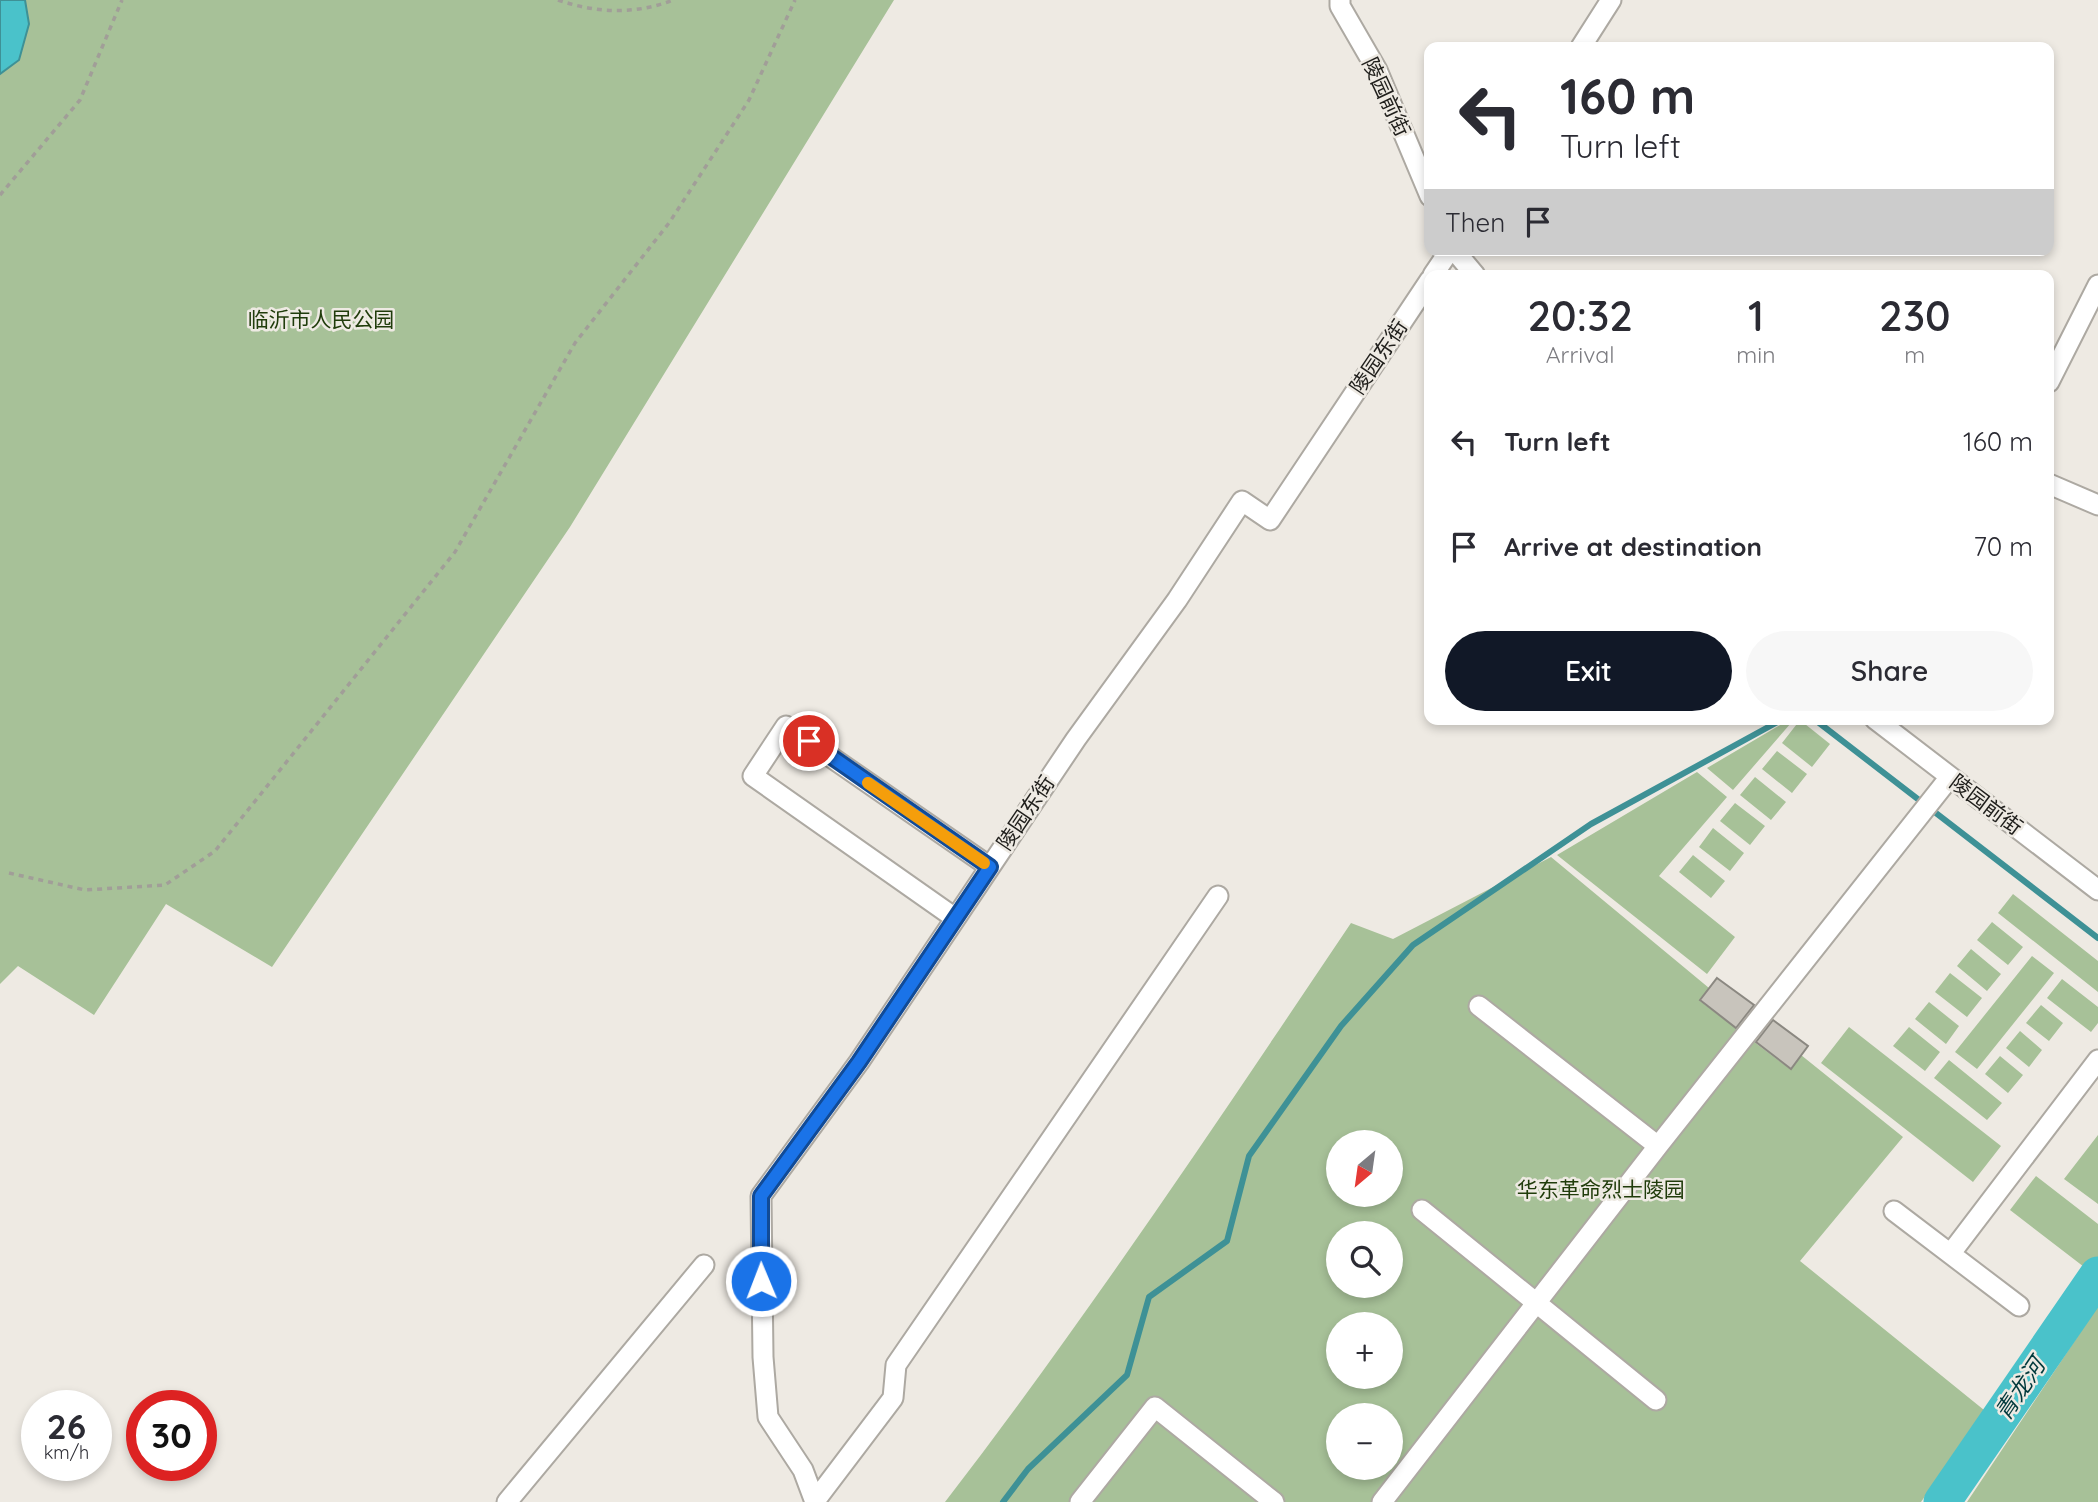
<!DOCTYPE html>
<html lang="en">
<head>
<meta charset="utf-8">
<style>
	body { margin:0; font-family:Quicksand,"Noto Sans SC",sans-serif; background:#f7f7f7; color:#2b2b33; height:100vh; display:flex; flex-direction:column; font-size:26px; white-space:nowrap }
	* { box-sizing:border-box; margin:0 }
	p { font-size:23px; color:#7c7c81 }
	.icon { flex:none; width:38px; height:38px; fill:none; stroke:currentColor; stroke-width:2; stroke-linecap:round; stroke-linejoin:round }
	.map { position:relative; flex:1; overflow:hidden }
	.side { position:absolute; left:1424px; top:270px; width:630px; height:455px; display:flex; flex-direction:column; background:#fff; border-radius:14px; box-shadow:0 4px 10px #0003 }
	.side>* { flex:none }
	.hud { position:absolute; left:1424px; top:42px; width:630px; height:214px; border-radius:14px; box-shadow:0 4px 10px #0003; background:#fff; color:#2b2b33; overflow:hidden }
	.needle { width:46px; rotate:209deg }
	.fabs { position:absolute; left:1326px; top:1130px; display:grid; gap:14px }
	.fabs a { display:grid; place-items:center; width:77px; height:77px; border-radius:50%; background:#fff; box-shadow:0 4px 10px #0003; font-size:35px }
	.speed { position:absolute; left:21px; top:1390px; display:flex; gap:14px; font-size:35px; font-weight:700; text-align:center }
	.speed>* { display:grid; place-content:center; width:91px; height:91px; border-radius:50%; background:#fff; box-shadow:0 4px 10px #0003; line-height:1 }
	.speed small { font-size:18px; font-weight:400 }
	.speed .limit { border:10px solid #d22; background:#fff; color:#111 }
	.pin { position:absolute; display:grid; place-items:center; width:60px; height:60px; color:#fff; margin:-30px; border:4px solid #fff; border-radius:50%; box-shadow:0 2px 7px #0007 }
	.me { position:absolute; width:77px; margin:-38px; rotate:359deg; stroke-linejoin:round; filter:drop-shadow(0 0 5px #0008) }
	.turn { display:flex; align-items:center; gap:24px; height:147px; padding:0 21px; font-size:32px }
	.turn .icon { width:91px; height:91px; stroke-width:2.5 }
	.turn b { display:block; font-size:49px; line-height:60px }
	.then { display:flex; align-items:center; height:66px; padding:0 21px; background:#0003; gap:14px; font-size:26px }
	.eta { display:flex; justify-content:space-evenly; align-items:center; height:119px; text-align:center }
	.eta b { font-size:42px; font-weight:600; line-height:49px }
	.button { display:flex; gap:14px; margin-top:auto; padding:14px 21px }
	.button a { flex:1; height:80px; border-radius:42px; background:#111827; color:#fff; font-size:28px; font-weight:600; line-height:80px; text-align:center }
	.button a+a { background:#f7f7f7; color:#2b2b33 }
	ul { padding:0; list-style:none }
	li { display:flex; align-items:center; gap:21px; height:105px; padding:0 21px }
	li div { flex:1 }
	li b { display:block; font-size:26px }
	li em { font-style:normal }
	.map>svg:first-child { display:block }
</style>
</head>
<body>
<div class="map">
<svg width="2098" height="1502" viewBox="0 0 2098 1502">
	<rect width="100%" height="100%" fill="#eeeae3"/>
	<path fill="#a7c198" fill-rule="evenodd" d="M 0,0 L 894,0 L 570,527 L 272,967 L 166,904 L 94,1015 L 18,966 L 0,984 Z
		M 1800,720 L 1830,744 L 1812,767 L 1782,743 Z
		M 1787,721 L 1791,723 L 1733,790 L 1707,768 Z
		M 1777,751 L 1807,774 L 1792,793 L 1762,769 Z
		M 1697,772 L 1727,797 L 1659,876 L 1735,937 L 1707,974 L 1557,855 Z
		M 1755,777 L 1786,802 L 1771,820 L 1740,795 Z
		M 1735,803 L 1765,826 L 1750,845 L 1720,821 Z
		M 1713,828 L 1744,853 L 1730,871 L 1699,847 Z
		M 1693,855 L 1725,881 L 1711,898 L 1679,872 Z
		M 1551,857 L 1709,988 L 1700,1001 L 1790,1069 L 1801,1055 L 1903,1137 L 1800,1261 L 1984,1410 L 1921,1502 L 945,1502 C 1089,1315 1219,1119 1351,923 L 1393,939 ZM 1339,1143 L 1391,1143 L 1391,1195 L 1339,1195 ZM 1339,1234 L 1391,1234 L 1391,1286 L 1339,1286 ZM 1339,1325 L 1391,1325 L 1391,1377 L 1339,1377 ZM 1339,1416 L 1391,1416 L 1391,1468 L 1339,1468 Z
		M 2013,894 L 2098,961 L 2098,992 L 1998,913 Z
		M 1992,922 L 2023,947 L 2008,965 L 1977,940 Z
		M 1971,949 L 2001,974 L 1987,991 L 1957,966 Z
		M 2032,956 L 2054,973 L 1977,1069 L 1955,1052 Z
		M 1950,973 L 1982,998 L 1967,1017 L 1935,992 Z
		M 2062,979 L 2098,1007 L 2098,1023 L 2091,1032 L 2047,998 Z
		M 1929,1002 L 1959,1026 L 1946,1044 L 1915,1019 Z
		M 2041,1005 L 2063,1023 L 2049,1041 L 2026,1023 Z
		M 1849,1027 L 2001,1146 L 1973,1182 L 1821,1063 Z
		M 1909,1027 L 1940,1052 L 1925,1071 L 1893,1046 Z
		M 2020,1031 L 2042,1050 L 2029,1067 L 2006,1048 Z
		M 2000,1056 L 2023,1075 L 2008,1093 L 1985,1074 Z
		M 1949,1060 L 2002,1103 L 1987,1120 L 1934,1078 Z
		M 2098,1135 L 2098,1204 L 2064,1179 Z
		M 2036,1176 L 2098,1224 L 2098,1257 L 2088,1270 L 2010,1210 Z
		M 2098,1306 L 2098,1502 L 1967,1502 Z"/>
	<path fill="#4ac2ca" stroke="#3e9196" stroke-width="2" d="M 0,0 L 25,0 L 29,24 L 19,60 L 0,74 Z"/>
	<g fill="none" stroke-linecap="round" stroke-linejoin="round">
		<path stroke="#3e9196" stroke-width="6" d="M 1814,719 L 2098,938
			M 1003,1502 L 1028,1469 L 1127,1375 L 1149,1297 L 1227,1241 L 1249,1156 L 1341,1026 L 1413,945 L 1591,824 L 1783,719"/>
		<path stroke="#4ac2ca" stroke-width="37" d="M 1942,1502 L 2098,1275"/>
	</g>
	<path fill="#c8c4bc" stroke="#8b8881" stroke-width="2" d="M 1717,978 L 1754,1005 L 1736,1028 L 1700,1000 Z
		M 1773,1020 L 1808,1046 L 1791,1069 L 1756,1042 Z"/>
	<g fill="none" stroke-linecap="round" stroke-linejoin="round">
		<g stroke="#ada9a2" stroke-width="23">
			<path id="minor" d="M 1340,0 L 1340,6 L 1377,70 L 1430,196
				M 1581,47 L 1611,0
				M 1454,250 L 1475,275
				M 1433,275 L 1450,250
				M 2049,382 L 2098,285
				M 2049,484 L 2098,505
				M 1875,719 L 2098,890
				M 955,918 L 753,776 L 786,726 L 990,867
				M 1479,1006 L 1658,1146
				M 1422,1210 L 1656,1400
				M 1894,1211 L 2019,1306
				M 1951,1253 L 2098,1060
				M 815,1501 L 893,1398 L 896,1365 L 1218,896
				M 507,1502 L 704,1265
				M 815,1502 L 803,1470 L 768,1417 L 763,1357 L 761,1196 L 859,1062 L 1076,739 L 1177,600 L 1242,501 L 1270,520 L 1430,280
				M 1080,1502 L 1155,1407 L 1274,1502
				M 1382,1502 L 1658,1146 L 1950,777"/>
		</g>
		<path stroke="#a19e98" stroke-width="3.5" stroke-dasharray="5 5" stroke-linecap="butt" d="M 558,0 C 596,13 635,15 673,0
			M 0,195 L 80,100 L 122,0
			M 9,873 L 85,890 L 165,885 L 215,851 L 455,552 L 575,343 L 669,223 L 749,100 L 795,0"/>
		<use href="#minor" stroke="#fff" stroke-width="19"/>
	</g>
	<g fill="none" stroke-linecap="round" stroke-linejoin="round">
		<g stroke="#114b97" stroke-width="18">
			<path id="route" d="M 761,1281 L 761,1196 L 859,1062 L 990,867 L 809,741"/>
		</g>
		<use href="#route" stroke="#1a73e8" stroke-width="12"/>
		<path stroke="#f59e0b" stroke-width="12" d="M 868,783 L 984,863"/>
	</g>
	<g text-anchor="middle" stroke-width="5" stroke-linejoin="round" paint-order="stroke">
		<g font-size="21" fill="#21201d" stroke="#eeeae3">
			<text transform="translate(1386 97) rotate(65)" y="7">陵园前街</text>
			<text transform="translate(1379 357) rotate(-56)" y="7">陵园东街</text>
			<text transform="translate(1986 805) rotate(37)" y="7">陵园前街</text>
			<text transform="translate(1026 813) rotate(-56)" y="7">陵园东街</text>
		</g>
		<g font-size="21" fill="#203c0b" stroke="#eeeae3">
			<text x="321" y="327">临沂市人民公园</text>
			<text x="1601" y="1197">华东革命烈士陵园</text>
		</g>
		<g font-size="23" font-style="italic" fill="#00393c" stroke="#eeeae3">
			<text transform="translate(2020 1389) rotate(-56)" y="8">青龙河</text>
		</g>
	</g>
</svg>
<div class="fabs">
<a><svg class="needle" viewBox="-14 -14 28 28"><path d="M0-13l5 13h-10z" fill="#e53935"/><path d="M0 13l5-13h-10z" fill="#7c7c81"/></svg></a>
<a><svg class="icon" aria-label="search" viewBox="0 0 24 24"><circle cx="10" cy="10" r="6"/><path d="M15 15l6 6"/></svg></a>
<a>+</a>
<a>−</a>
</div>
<div class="speed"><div>26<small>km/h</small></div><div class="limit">30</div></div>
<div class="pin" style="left:809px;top:741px;background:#d93025"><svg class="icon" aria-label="arrive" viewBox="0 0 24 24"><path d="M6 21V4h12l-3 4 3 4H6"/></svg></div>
<svg class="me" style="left:761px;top:1281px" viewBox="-20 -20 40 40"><circle r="17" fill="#1a73e8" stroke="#fff" stroke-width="3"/><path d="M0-11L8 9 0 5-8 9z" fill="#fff"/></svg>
<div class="hud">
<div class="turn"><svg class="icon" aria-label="left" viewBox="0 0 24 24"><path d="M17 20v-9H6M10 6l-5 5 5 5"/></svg><div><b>160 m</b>Turn left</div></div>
<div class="then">Then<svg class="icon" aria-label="arrive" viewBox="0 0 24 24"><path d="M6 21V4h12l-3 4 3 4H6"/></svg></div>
</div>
<section class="side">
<div class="eta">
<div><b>20:32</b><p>Arrival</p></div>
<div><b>1</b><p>min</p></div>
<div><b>230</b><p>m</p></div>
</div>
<ul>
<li><svg class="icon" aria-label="left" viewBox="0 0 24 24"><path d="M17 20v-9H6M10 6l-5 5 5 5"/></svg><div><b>Turn left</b></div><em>160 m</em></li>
<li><svg class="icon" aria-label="arrive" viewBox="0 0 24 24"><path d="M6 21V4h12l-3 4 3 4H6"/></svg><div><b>Arrive at destination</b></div><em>70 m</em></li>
</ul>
<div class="button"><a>Exit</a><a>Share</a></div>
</section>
</div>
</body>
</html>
